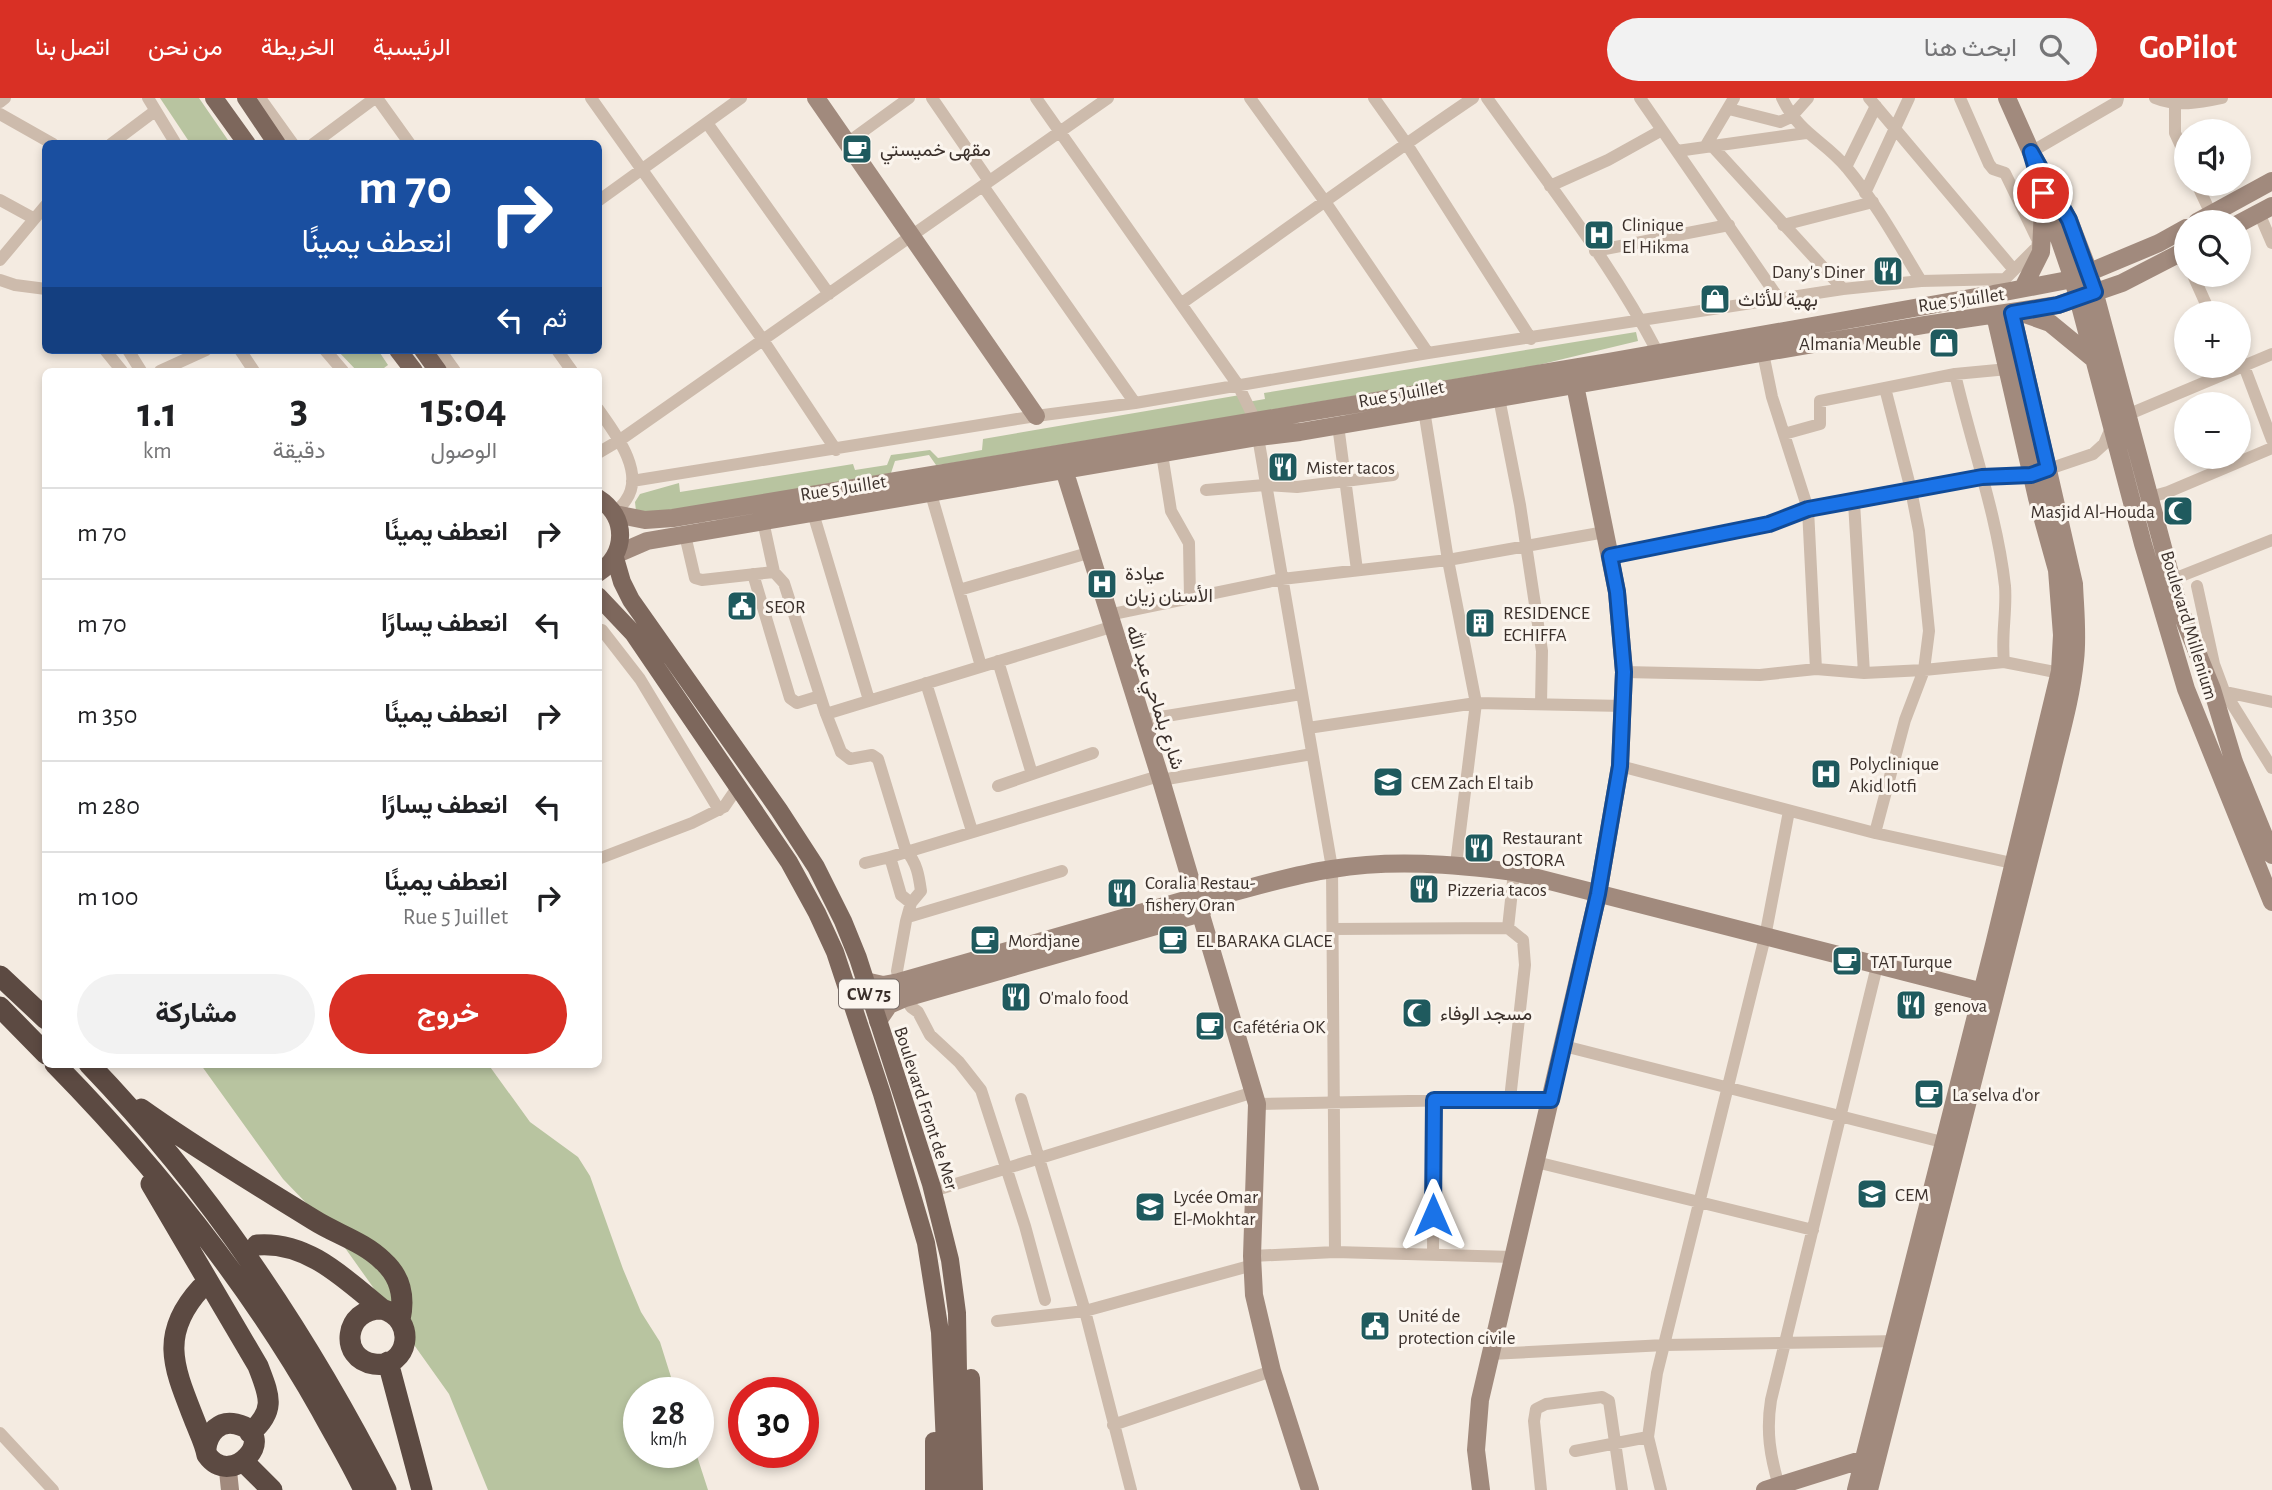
<!DOCTYPE html>
<html lang="ar">
<head>
<meta charset="utf-8">
<style>
	body { margin:0; font-family:"Alegreya Sans",Vazirmatn,sans-serif; background:#f2f2f2; color:#202124; direction:rtl; height:100vh; display:flex; flex-direction:column; font-size:26px; white-space:nowrap }
	* { box-sizing:border-box; margin:0 }
	p { font-size:23px; color:#757577 }
	.icon { flex:none; width:38px; height:38px; fill:none; stroke:currentColor; stroke-width:2; stroke-linecap:round; stroke-linejoin:round }
	.map { position:relative; flex:1; overflow:hidden; direction:ltr }
	.panel { position:absolute; left:42px; top:270px; width:560px; height:700px; display:flex; flex-direction:column; background:#fff; border-radius:10px; box-shadow:0 4px 10px #0003; direction:rtl }
	.panel>* { flex:none }
	.banner { position:absolute; left:42px; top:42px; width:560px; height:214px; border-radius:10px; box-shadow:0 4px 10px #0003; direction:rtl; background:#1a4fa0; color:#fff; overflow:hidden }
	.controls { position:absolute; left:2174px; top:21px; display:grid; gap:14px }
	.controls a { display:grid; place-items:center; width:77px; height:77px; border-radius:50%; background:#fff; box-shadow:0 4px 10px #0003; font-size:35px }
	.speed { position:absolute; left:623px; top:1279px; display:flex; gap:14px; font-size:35px; font-weight:700; text-align:center }
	.speed>* { display:grid; place-content:center; width:91px; height:91px; border-radius:50%; background:#fff; box-shadow:0 4px 10px #0003; line-height:1 }
	.speed small { font-size:18px; font-weight:400 }
	.speed .limit { border:10px solid #d22; background:#fff; color:#111 }
	.pin { position:absolute; display:grid; place-items:center; width:60px; height:60px; color:#fff; margin:-30px; border:4px solid #fff; border-radius:50%; box-shadow:0 2px 7px #0007 }
	.me { position:absolute; width:77px; margin:-38px; rotate:0deg; stroke-linejoin:round; filter:drop-shadow(0 0 5px #0008) }
	.turn { display:flex; align-items:center; gap:24px; height:147px; padding:0 35px; font-size:32px }
	.turn .icon { width:91px; height:91px; stroke-width:2.5 }
	.turn b { display:block; font-size:49px; line-height:60px }
	.then { display:flex; align-items:center; height:66px; padding:0 35px; background:#0003; gap:14px; font-size:26px }
	.eta { display:flex; justify-content:space-evenly; align-items:center; height:119px; text-align:center }
	.eta b { font-size:42px; font-weight:700; line-height:49px }
	.primary-button { display:flex; gap:14px; margin-top:auto; padding:14px 35px }
	.primary-button a { flex:1; height:80px; border-radius:42px; background:#d93025; color:#fff; font-size:28px; font-weight:700; line-height:80px; text-align:center }
	.primary-button a+a { background:#f2f2f2; color:#202124 }
	ul { padding:0; list-style:none }
	li { display:flex; align-items:center; gap:21px; height:91px; padding:0 35px; border-top:2px solid #e0e0e0 }
	li div { flex:1 }
	li b { display:block; font-size:26px }
	li em { font-style:normal }
	header { display:flex; align-items:center; gap:42px; box-sizing:border-box; height:98px; padding:0 35px; background:#d93025; color:#fff }
	header strong { font-size:33px }
	nav { display:flex; gap:38px; margin-inline-start:auto; font-size:24px }
	.search { width:490px; height:63px; background:#f2f2f2; display:flex; align-items:center; gap:18px; box-sizing:border-box; padding:0 24px; border-radius:38px; color:#757577; font-size:26px }
	.map>svg:first-child { display:block }
</style>
</head>
<body>
<header>
<strong>GoPilot</strong>
<div class="search"><svg class="icon" aria-label="search" viewBox="0 0 24 24"><circle cx="10" cy="10" r="6"/><path d="M15 15l6 6"/></svg>ابحث هنا</div>
<nav><a>الرئيسية</a><a>الخريطة</a><a>من نحن</a><a>اتصل بنا</a></nav>
</header>
<div class="map">
<svg width="2272" height="1392" viewBox="0 0 2272 1392">
	<rect width="100%" height="100%" fill="#f4ebe1"/>
	<path fill="#b8c4a0" d="M 160,0 L 199,0 L 230,45 L 190,45 Z
		M 1636,234 L 1638,243 L 1534,268 L 946,366 L 936,367 L 929,357 L 895,363 L 891,375 L 668,413 L 636,413 L 635,404 L 640,396 L 679,385 L 680,394 L 853,366 L 855,372 L 887,367 L 891,357 L 930,352 L 938,360 L 982,352 L 983,341 L 1240,297 L 1242,305 L 1265,301 L 1264,295 Z
		M 337,252 L 378,252 L 388,267 L 380,273 L 357,273 Z
		M 203,966 L 488,966 L 530,1024 L 578,1059 L 590,1078 L 623,1171 L 641,1214 L 660,1244 L 676,1295 L 639,1295 L 639,1354 L 696,1355 L 708,1392 L 488,1392 L 449,1296 L 333,1133 L 283,1081 L 201,967 Z"/>
	<g fill="none" stroke-linecap="round" stroke-linejoin="round">
		<path stroke="#cdbbac" stroke-width="12" d="M 148,0 L 176,46
			M 260,0 L 293,46
			M 377,0 L 410,46
			M 591,0 L 763,242 L 836,352
			M 932,0 L 989,83
			M 1036,0 L 1238,287 L 1255,322
			M 1250,0 L 1326,105 L 1428,255
			M 1374,0 L 1406,45 L 1531,241
			M 1487,0 C 1546,83 1611,164 1658,255
			M 1640,0 L 1779,201
			M 1782,0 C 1800,37 1824,42 1847,70 C 1876,105 1898,145 1921,183
			M 1869,0 L 2014,172 L 2037,149 L 2038,143 L 2005,75 L 1993,71 L 1989,66 L 1960,0
			M 2155,0 C 2177,9 2199,5 2222,0
			M 0,4 L 5,0
			M 2175,4 L 2175,35 L 2186,59
			M 1729,11 L 1780,24 L 1791,19 L 1808,0
			M 0,16 L 53,46
			M 707,25 L 829,196
			M 847,45 L 909,0
			M 111,46 L 155,13
			M 313,46 L 375,0
			M 1705,49 L 1734,0
			M 1713,49 L 1843,191
			M 1677,53 L 1806,35
			M 2031,54 L 2117,4 L 2118,0
			M 1846,69 L 1876,8
			M 2197,86 L 2211,116
			M 983,88 L 1135,305
			M 1550,88 L 1608,62 L 1662,32
			M 1865,95 L 1909,0
			M 0,102 L 33,120
			M 598,103 L 741,0
			M 2259,115 L 2272,145
			M 1783,127 L 1873,104
			M 1595,153 L 1729,127
			M 0,162 L 46,107
			M 2193,177 L 2210,215
			M 0,182 L 15,187 L 46,191
			M 1182,205 C 1279,137 1375,66 1473,0
			M 105,252 L 122,273
			M 128,252 L 141,273
			M 240,252 L 254,273
			M 325,252 L 343,273
			M 440,252 L 455,273
			M 557,252 L 572,273
			M 1763,255 L 1772,299 L 1808,411 L 1816,571
			M 2244,268 L 2272,342
			M 160,273 L 206,252
			M 1955,276 C 1971,346 1997,416 2005,488 C 2007,513 2001,538 2004,564
			M 1499,300 L 1520,407 L 1542,553 L 1541,606
			M 598,311 C 614,334 646,374 626,402 C 623,407 618,411 614,415
			M 1424,312 L 1448,462 L 1476,605 L 1456,766
			M 2127,317 L 2272,256
			M 1338,327 L 1357,472
			M 1784,336 L 1820,326 L 1820,303 L 1955,276 L 2008,271
			M 1258,339 L 1332,770 L 1335,1154
			M 598,355 L 620,342 L 1108,0
			M 1162,356 L 1171,413 L 1189,445 L 1190,500
			M 632,383 L 1036,318 L 1135,305 L 1428,255 L 1843,191 L 1921,183 L 2005,181 L 2014,172
			M 1206,392 L 1265,387 L 1297,389 L 1393,377
			M 931,396 L 981,568
			M 2150,399 L 2168,394 L 2272,350
			M 1854,404 L 1864,575
			M 813,415 L 869,602
			M 763,423 L 774,474 L 784,485 L 825,613 L 841,654 L 850,661 L 872,657 L 878,661 L 906,753 C 917,764 919,779 921,793 L 911,805 L 906,823 L 897,873 L 899,884 L 905,900 L 911,909 L 918,914 L 930,937 L 959,964 L 981,992 L 1025,1128 L 1045,1202
			M 685,437 L 695,480 L 702,482 L 774,474
			M 1610,458 L 1769,426 L 1808,411 L 1981,379 L 2031,377 L 2093,356 L 2104,346 L 2112,328
			M 753,476 L 790,600 L 797,605 L 820,598
			M 2171,482 L 2272,442
			M 2197,488 L 2214,566 L 2224,593 L 2272,670
			M 959,492 L 1088,455
			M 1108,517 L 1282,481 L 1448,462 L 1605,434
			M 602,532 L 640,581 L 719,712
			M 998,563 L 1032,676
			M 1624,574 L 1760,577 L 1816,571 L 1864,575 L 1924,572 L 2004,564 L 2065,576
			M 926,585 L 972,733
			M 2221,593 L 2272,604
			M 826,616 L 1111,529
			M 1142,622 L 1301,596
			M 1308,630 L 1476,605 L 1624,608
			M 1620,668 L 1875,735 L 2021,767
			M 1161,682 L 1312,656
			M 998,688 L 1093,655
			M 1875,735 L 1905,622 L 1924,572 L 1929,533 L 1919,433 L 1911,392 L 1885,290
			M 598,761 L 692,725 L 724,709 L 737,690
			M 865,765 L 890,759
			M 911,805 L 901,797 L 890,759 L 1159,678
			M 908,819 L 1062,773
			M 1508,830 L 1514,774
			M 1333,831 L 1508,830 L 1523,842 L 1525,867 L 1510,1001
			M 1564,948 L 1950,1046
			M 1021,1001 L 1085,1213 L 1131,1392
			M 1257,1006 L 1510,1001 L 1551,1002
			M 1536,1064 L 1813,1132
			M 933,1093 L 1254,994
			M 1433,1156 L 1434,1002
			M 1252,1158 L 1335,1154 L 1513,1159
			M 997,1223 L 1085,1213 L 1253,1167
			M 1490,1256 L 1665,1247 L 1900,1243
			M 1113,1327 L 1272,1273
			M 0,1335 L 53,1392
			M 1575,1353 L 1648,1339
			M 1779,1388 C 1770,1358 1766,1333 1771,1302 L 1877,868
			M 1541,1392 L 1534,1323 L 1536,1311 L 1546,1306 L 1602,1299 L 1609,1303 L 1622,1392
			M 1661,1392 L 1648,1339 L 1657,1275 L 1765,839 L 1789,713"/>
		<path stroke="#a18a7d" stroke-width="18" d="M 816,0 L 1036,318
			M 2007,0 L 2031,54 L 2069,122 L 2089,174 L 2179,509 L 2212,591 L 2234,664 L 2272,757
			M 2041,88 L 2073,181 L 2143,446 L 2186,591 L 2272,804
			M 2197,124 L 2272,83
			M 2238,126 L 2272,108
			M 2023,190 L 2041,154 L 2043,109
			M 2022,215 L 2050,225 L 2095,262
			M 1062,365 L 1161,682 L 1257,1006 L 1252,1158 L 1254,1197 L 1272,1273 L 1310,1392
			M 615,416 L 645,422 L 673,420 L 1609,264 L 2010,193 L 2073,181 L 2159,145 L 2186,130
			M 617,456 L 647,443 L 1258,339 L 1300,334 L 1924,227 L 2058,207 L 2122,185 L 2186,152
			M 865,883 L 883,887 L 899,884 L 1196,799 L 1211,800 C 1251,790 1291,777 1332,771 C 1392,761 1453,766 1514,774 L 1991,896
			M 878,923 L 889,907 L 905,900 L 1201,815 L 1207,805
			M 228,1373 L 230,1392
			M 1481,1392 L 1476,1352 L 1480,1302 L 1598,796 L 1620,668 L 1624,574 L 1617,494 L 1575,287 L 1571,276
			M 1765,1392 L 1864,1361
			M 1856,1392 L 1994,847 L 2060,573 L 2062,537 L 2057,472 L 2037,400 L 1995,217
			M 1869,1392 L 2050,680 C 2059,641 2071,602 2075,562 C 2078,537 2075,511 2074,486 L 2012,215"/>
		<path stroke="#7d675c" stroke-width="18" d="M 214,0 L 247,46
			M 246,0 L 277,46
			M 398,252 L 414,273
			M 423,252 L 438,273
			M 598,400 C 628,419 627,456 598,475
			M 615,460 L 622,484 L 631,502 L 779,712 L 816,769 L 843,823 L 858,860 L 931,1086 L 950,1162 L 957,1215 L 960,1392
			M 598,498 L 633,535 L 789,764 L 817,815 L 835,854 L 882,996 L 926,1145 L 940,1234 L 947,1392
			M 971,1280 L 974,1392
			M 934,1343 L 934,1392"/>
		<path stroke="#5c4a42" stroke-width="21" d="M 0,878 L 46,921
			M 0,909 L 46,956
			M 55,966 C 157,1070 249,1185 321,1312 C 335,1338 351,1364 364,1392
			M 89,966 C 210,1092 307,1236 386,1392
			M 141,1011 C 197,1051 256,1086 314,1122 C 336,1136 364,1144 383,1163 C 401,1179 405,1199 400,1222
			M 151,1086 L 258,1268 C 269,1297 277,1312 250,1335
			M 257,1147 C 308,1143 345,1181 382,1211 C 418,1221 409,1271 374,1266 C 338,1261 344,1210 382,1211
			M 201,1190 C 157,1238 175,1272 196,1326 C 200,1336 205,1346 207,1357 C 232,1392 281,1336 236,1326 C 219,1322 208,1335 206,1350
			M 388,1264 L 422,1392
			M 247,1367 L 272,1392"/>
	</g>
	<g fill="none" stroke-linecap="round" stroke-linejoin="round">
		<g stroke="#114b97" stroke-width="18">
			<path id="route" d="M 1433,1117 L 1434,1002 L 1551,1002 L 1598,796 L 1620,668 L 1624,574 L 1617,494 L 1610,458 L 1769,426 L 1808,411 L 1982,379 L 2031,377 L 2048,371 L 2012,215 L 2058,207 L 2095,194 L 2069,122 L 2031,54 L 2043,95"/>
		</g>
		<use href="#route" stroke="#1a73e8" stroke-width="12"/>
	</g>
	<defs>
		<g id="cafe-square" transform="scale(1.575)"><rect x="-9" y="-9" width="18" height="18" rx="4" fill="#1f5a5e" stroke="#fbf5ee"/><path d="M-5.5-4.5H6V0H3Q3 3.5 0 3.5H-2.5Q-5.5 3.5-5.5 0ZM3-3.2v2h1.7v-2ZM-6 4.5H4V6H-6Z" fill="#fff"/></g>
		<g id="hospital-square" transform="scale(1.575)"><rect x="-9" y="-9" width="18" height="18" rx="4" fill="#1f5a5e" stroke="#fbf5ee"/><path d="M-5-5h3v3.5h4V-5h3V5h-3V1.5h-4V5h-3Z" fill="#fff"/></g>
		<g id="restaurant-square" transform="scale(1.575)"><rect x="-9" y="-9" width="18" height="18" rx="4" fill="#1f5a5e" stroke="#fbf5ee"/><path d="M-5-6h1v4h1v-4h1v4h1v-4h1v5L-1.5 .5V6h-2V.5L-5-1ZM5-6V6H3V1.5H1.5Q1.5-4 5-6Z" fill="#fff"/></g>
		<g id="shop-square" transform="scale(1.575)"><rect x="-9" y="-9" width="18" height="18" rx="4" fill="#1f5a5e" stroke="#fbf5ee"/><path d="M-5-2.5h2.3a2.7 3.5 0 0 1 5.4 0H5L5.5 6h-11ZM-1.5-2.5h3a1.5 2.3 0 0 0-3 0Z" fill="#fff"/></g>
		<g id="mosque-square" transform="scale(1.575)"><rect x="-9" y="-9" width="18" height="18" rx="4" fill="#1f5a5e" stroke="#fbf5ee"/><path d="M3.5-4.9A6 6 0 1 0 3.5 4.9A5 5 0 1 1 3.5-4.9Z" fill="#fff"/></g>
		<g id="civic-square" transform="scale(1.575)"><rect x="-9" y="-9" width="18" height="18" rx="4" fill="#1f5a5e" stroke="#fbf5ee"/><path d="M-.6-6.5H3V-4.5H.6V-3L4-1V1h2V6H-6V1h2V-1L-.6-3ZM-1.2 2.5V6h2.4V2.5Z" fill="#fff"/></g>
		<g id="building-square" transform="scale(1.575)"><rect x="-9" y="-9" width="18" height="18" rx="4" fill="#1f5a5e" stroke="#fbf5ee"/><path d="M-4-6H4V6H1V3H-1V6H-4ZM-2.5-4.3h1.7v1.8h-1.7ZM.8-4.3h1.7v1.8H.8ZM-2.5-1h1.7V.8h-1.7ZM.8-1h1.7V.8H.8Z" fill="#fff"/></g>
		<g id="school-square" transform="scale(1.575)"><rect x="-9" y="-9" width="18" height="18" rx="4" fill="#1f5a5e" stroke="#fbf5ee"/><path d="M0-5L7-2L0 1L-7-2ZM-4 1L0 2.5L4 1V4Q0 6-4 4Z" fill="#fff"/></g>
	</defs>
	<g fill-rule="evenodd">
		<use href="#cafe-square" x="857" y="51"/>
		<use href="#hospital-square" x="1599" y="137"/>
		<use href="#restaurant-square" x="1888" y="173"/>
		<use href="#shop-square" x="1715" y="201"/>
		<use href="#shop-square" x="1944" y="245"/>
		<use href="#restaurant-square" x="1283" y="369"/>
		<use href="#mosque-square" x="2178" y="413"/>
		<use href="#hospital-square" x="1102" y="486"/>
		<use href="#civic-square" x="742" y="508"/>
		<use href="#building-square" x="1480" y="525"/>
		<use href="#hospital-square" x="1826" y="676"/>
		<use href="#school-square" x="1388" y="684"/>
		<use href="#restaurant-square" x="1479" y="750"/>
		<use href="#restaurant-square" x="1424" y="791"/>
		<use href="#restaurant-square" x="1122" y="795"/>
		<use href="#cafe-square" x="985" y="842"/>
		<use href="#cafe-square" x="1173" y="842"/>
		<use href="#cafe-square" x="1847" y="863"/>
		<use href="#restaurant-square" x="1016" y="899"/>
		<use href="#restaurant-square" x="1911" y="907"/>
		<use href="#mosque-square" x="1417" y="915"/>
		<use href="#cafe-square" x="1210" y="928"/>
		<use href="#cafe-square" x="1929" y="996"/>
		<use href="#school-square" x="1872" y="1096"/>
		<use href="#school-square" x="1150" y="1109"/>
		<use href="#civic-square" x="1375" y="1228"/>
	</g>
	<g text-anchor="middle" stroke-width="6" stroke-linejoin="round" paint-order="stroke">
		<rect fill="#fbf5ee" stroke="#756b66" stroke-width="2" x="839" y="881.5" width="60" height="29" rx="5"/>
		<g font-size="18" font-weight="bold" fill="#3b302b">
			<text x="869" y="902">CW 75</text>
		</g>
		<g font-size="19" fill="#3b302b" stroke="#fbf5ee" text-anchor="start">
			<text x="880" y="58">مقهى خميستي</text>
			<text x="1622" y="133">Clinique<tspan x="1622" dy="22">El Hikma</tspan></text>
			<text x="1865" y="180" text-anchor="end">Dany's Diner</text>
			<text x="1738" y="208">بهية للأثاث</text>
			<text x="1921" y="252" text-anchor="end">Almania Meuble</text>
			<text x="1306" y="376">Mister tacos</text>
			<text x="2155" y="420" text-anchor="end">Masjid Al-Houda</text>
			<text x="1125" y="482">عيادة<tspan x="1125" dy="22">الأسنان زيان</tspan></text>
			<text x="765" y="515">SEOR</text>
			<text x="1503" y="521">RESIDENCE<tspan x="1503" dy="22">ECHIFFA</tspan></text>
			<text x="1849" y="672">Polyclinique<tspan x="1849" dy="22">Akid lotfi</tspan></text>
			<text x="1411" y="691">CEM Zach El taib</text>
			<text x="1502" y="746">Restaurant<tspan x="1502" dy="22">OSTORA</tspan></text>
			<text x="1145" y="791">Coralia Restau-<tspan x="1145" dy="22">fishery Oran</tspan></text>
			<text x="1447" y="798">Pizzeria tacos</text>
			<text x="1008" y="849">Mordjane</text>
			<text x="1196" y="849">EL BARAKA GLACE</text>
			<text x="1870" y="870">TAT Turque</text>
			<text x="1039" y="906">O'malo food</text>
			<text x="1934" y="914">genova</text>
			<text x="1440" y="922">مسجد الوفاء</text>
			<text x="1233" y="935">Cafétéria OK</text>
			<text x="1952" y="1003">La selva d'or</text>
			<text x="1895" y="1103">CEM</text>
			<text x="1173" y="1105">Lycée Omar<tspan x="1173" dy="22">El-Mokhtar</tspan></text>
			<text x="1398" y="1224">Unité de<tspan x="1398" dy="22">protection civile</tspan></text>
		</g>
		<g font-size="19" fill="#3b302b" stroke="#fbf5ee">
			<text transform="translate(1961 201) rotate(-8)" y="7">Rue 5 Juillet</text>
			<text transform="translate(1401 295) rotate(-10)" y="7">Rue 5 Juillet</text>
			<text transform="translate(843 389) rotate(-9)" y="7">Rue 5 Juillet</text>
			<text transform="translate(2190 527) rotate(73)" y="7">Boulevard Millenium</text>
			<text transform="translate(1156 599) rotate(72)" y="7">شارع بلماحي عبد الله</text>
			<text transform="translate(927 1010) rotate(72)" y="7">Boulevard Front de Mer</text>
		</g>
	</g>
</svg>
<div class="controls">
<a><svg class="icon" aria-label="sound" viewBox="0 0 24 24"><path d="M4 9h4l5-4v14l-5-4H4zM17 9q2 3 0 6"/></svg></a>
<a><svg class="icon" aria-label="search" viewBox="0 0 24 24"><circle cx="10" cy="10" r="6"/><path d="M15 15l6 6"/></svg></a>
<a>+</a>
<a>−</a>
</div>
<div class="speed"><div>28<small>km/h</small></div><div class="limit">30</div></div>
<div class="pin" style="left:2043px;top:95px;background:#d93025"><svg class="icon" aria-label="arrive" viewBox="0 0 24 24"><path d="M6 21V4h12l-3 4 3 4H6"/></svg></div>
<svg class="me" style="left:1433px;top:1117px" viewBox="-20 -20 40 40"><path d="M0-17L14 15 0 8-14 15z" fill="#1a73e8" stroke="#fff" stroke-width="4"/></svg>
<div class="banner">
<div class="turn"><svg class="icon" aria-label="right" viewBox="0 0 24 24"><path d="M7 20v-9h11M14 6l5 5-5 5"/></svg><div><b>70 m</b>انعطف يمينًا</div></div>
<div class="then">ثم<svg class="icon" aria-label="left" viewBox="0 0 24 24"><path d="M17 20v-9H6M10 6l-5 5 5 5"/></svg></div>
</div>
<section class="panel">
<div class="eta">
<div><b>15:04</b><p>الوصول</p></div>
<div><b>3</b><p>دقيقة</p></div>
<div><b>1.1</b><p>km</p></div>
</div>
<ul>
<li><svg class="icon" aria-label="right" viewBox="0 0 24 24"><path d="M7 20v-9h11M14 6l5 5-5 5"/></svg><div><b>انعطف يمينًا</b></div><em>70 m</em></li>
<li><svg class="icon" aria-label="left" viewBox="0 0 24 24"><path d="M17 20v-9H6M10 6l-5 5 5 5"/></svg><div><b>انعطف يسارًا</b></div><em>70 m</em></li>
<li><svg class="icon" aria-label="right" viewBox="0 0 24 24"><path d="M7 20v-9h11M14 6l5 5-5 5"/></svg><div><b>انعطف يمينًا</b></div><em>350 m</em></li>
<li><svg class="icon" aria-label="left" viewBox="0 0 24 24"><path d="M17 20v-9H6M10 6l-5 5 5 5"/></svg><div><b>انعطف يسارًا</b></div><em>280 m</em></li>
<li><svg class="icon" aria-label="right" viewBox="0 0 24 24"><path d="M7 20v-9h11M14 6l5 5-5 5"/></svg><div><b>انعطف يمينًا</b><p>Rue 5 Juillet</p></div><em>100 m</em></li>
</ul>
<div class="primary-button"><a>خروج</a><a>مشاركة</a></div>
</section>
</div>
</body>
</html>
